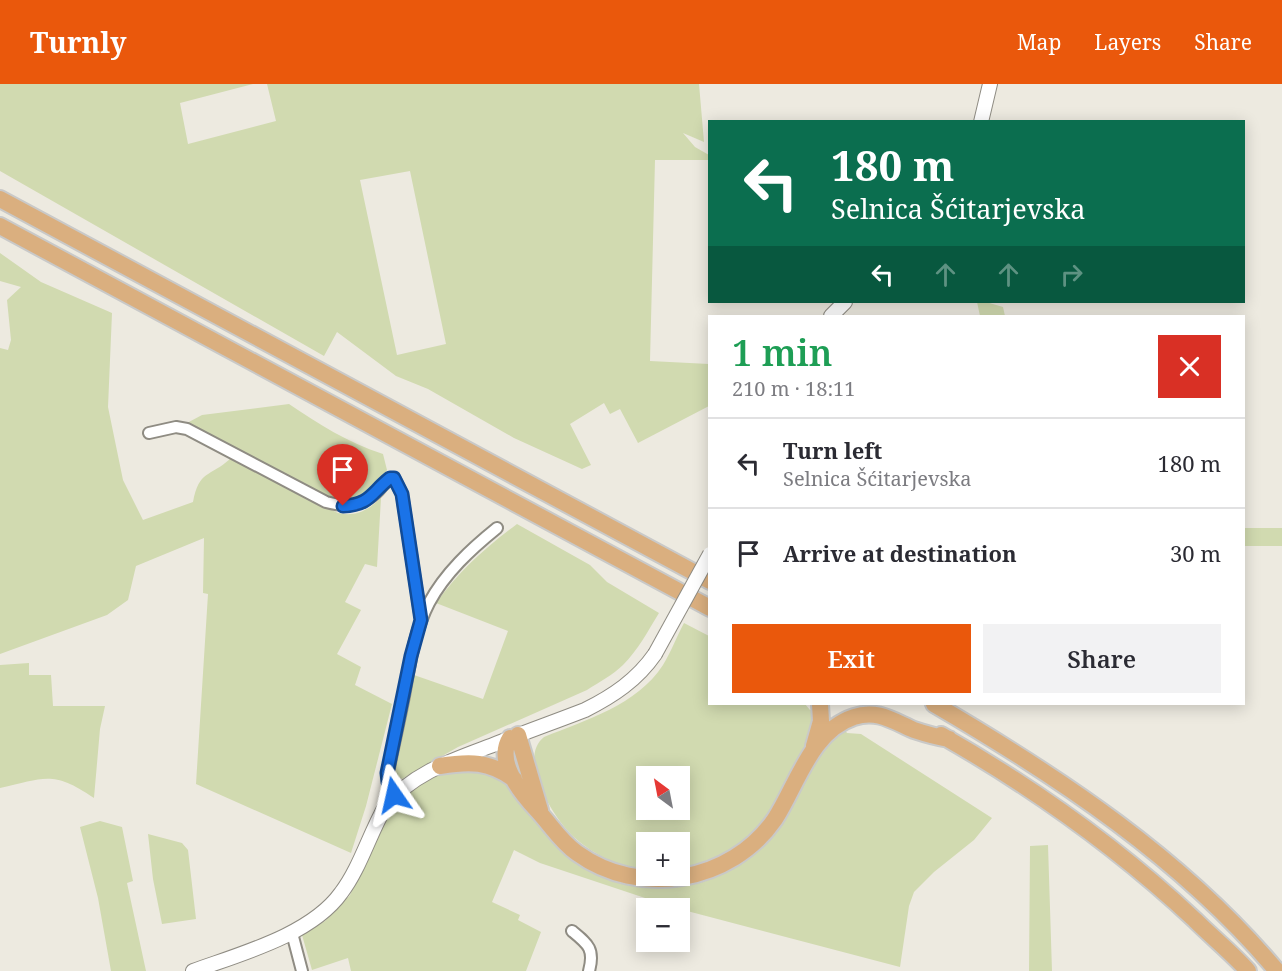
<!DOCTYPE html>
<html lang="en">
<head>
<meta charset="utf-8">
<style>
	body { margin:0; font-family:"Noto Serif",serif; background:#f2f2f3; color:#2b2b33; height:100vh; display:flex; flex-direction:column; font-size:22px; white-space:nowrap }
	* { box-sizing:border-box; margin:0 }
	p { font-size:20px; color:#7c7c81 }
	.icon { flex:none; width:33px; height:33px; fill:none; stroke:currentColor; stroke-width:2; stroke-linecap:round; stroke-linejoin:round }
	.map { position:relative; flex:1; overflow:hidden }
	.details { position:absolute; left:708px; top:231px; width:537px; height:390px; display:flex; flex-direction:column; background:#fff; border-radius:0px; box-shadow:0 3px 15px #0003 }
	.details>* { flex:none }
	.hud { position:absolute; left:708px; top:36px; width:537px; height:183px; border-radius:0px; box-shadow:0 3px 15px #0003; background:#0b6e4f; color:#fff; overflow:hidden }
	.needle { width:39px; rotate:328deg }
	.controls { position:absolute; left:636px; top:682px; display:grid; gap:12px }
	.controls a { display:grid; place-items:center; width:54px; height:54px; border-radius:0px; background:#fff; box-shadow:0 3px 15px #0003; font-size:30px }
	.pin { position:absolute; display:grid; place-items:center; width:51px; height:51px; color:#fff; margin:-62px -26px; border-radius:50% 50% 50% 0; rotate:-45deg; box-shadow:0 0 6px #0007 }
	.pin .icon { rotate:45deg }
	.me { position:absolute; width:66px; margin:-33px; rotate:349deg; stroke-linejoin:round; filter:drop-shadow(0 0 4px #0008) }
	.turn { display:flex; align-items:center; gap:21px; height:126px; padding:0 24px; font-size:27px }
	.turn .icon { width:78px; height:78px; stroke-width:2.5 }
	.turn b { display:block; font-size:42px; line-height:51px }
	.lanes { display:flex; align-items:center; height:57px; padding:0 24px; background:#0003; justify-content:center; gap:30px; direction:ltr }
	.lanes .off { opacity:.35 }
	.round { display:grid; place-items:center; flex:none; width:63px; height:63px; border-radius:0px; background:#f2f2f3 }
	.summary { display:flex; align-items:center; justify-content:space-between; height:102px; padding:0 24px }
	h1 { font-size:36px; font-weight:600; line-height:45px; color:#1e9e55 }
	.primary-button { display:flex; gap:12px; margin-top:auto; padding:12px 24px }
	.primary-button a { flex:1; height:69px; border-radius:0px; background:#ea580c; color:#fff; font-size:24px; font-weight:600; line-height:69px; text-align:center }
	.primary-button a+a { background:#f2f2f3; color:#2b2b33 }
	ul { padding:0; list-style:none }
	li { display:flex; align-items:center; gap:18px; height:90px; padding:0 24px; border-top:2px solid #e1e1e2 }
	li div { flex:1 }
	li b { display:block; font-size:22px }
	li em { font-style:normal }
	header { display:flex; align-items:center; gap:36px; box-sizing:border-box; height:84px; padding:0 30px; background:#ea580c; color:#fff }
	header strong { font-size:28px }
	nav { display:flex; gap:33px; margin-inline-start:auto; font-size:21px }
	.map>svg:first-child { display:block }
</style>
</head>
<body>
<header>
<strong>Turnly</strong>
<nav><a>Map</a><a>Layers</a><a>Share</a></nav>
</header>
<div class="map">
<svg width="1282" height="887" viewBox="0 0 1282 887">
	<rect width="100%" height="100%" fill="#edeae0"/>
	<path fill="#d1dab0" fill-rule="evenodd" d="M 0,0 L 253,0 L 180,19 L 188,60 L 276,37 L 267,0 L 699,0 L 704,58 L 683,49 L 695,63 L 709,71 L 709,76 L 655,76 L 650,277 L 709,280 L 709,322 L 638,359 L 620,325 L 610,330 L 604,319 L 570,340 L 591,381 L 582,385 L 514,354 L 428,305 L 396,292 L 337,248 L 324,272 L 0,87 ZM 410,87 L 446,260 L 397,271 L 360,96 Z
		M 0,169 L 41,198 L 112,229 L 108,323 L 123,396 L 143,436 L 193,418 C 199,386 210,393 230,375 L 338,429 C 357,433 368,426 381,414 L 377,483 L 365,480 L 345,518 L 361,526 L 337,570 L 361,583 L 355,601 L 392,620 L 366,722 L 351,769 L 196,700 L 208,510 L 203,509 L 204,454 L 136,482 L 128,516 L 107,531 L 0,570 L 0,264 L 8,266 L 11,256 L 7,216 L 21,203 L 0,197 Z
		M 977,218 L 986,218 L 1003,223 L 1005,232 L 980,232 Z
		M 289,320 C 319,340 348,359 383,370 L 387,386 C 371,408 366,416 337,417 L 187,339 L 202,331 Z
		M 517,440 L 590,481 L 607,498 L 659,529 C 648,547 638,566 623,581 C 613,591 599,598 587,606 L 458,663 L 402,695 L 398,693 L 395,685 L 414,591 L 483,615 L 508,547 L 436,519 C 459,487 486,463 517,440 Z
		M 1244,444 L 1282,444 L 1282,462 L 1244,462 Z
		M 684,539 L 709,552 L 710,620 L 805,620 L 810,626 L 816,627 L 810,659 L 770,728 L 754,749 L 736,764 L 706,779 L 680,785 L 680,759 L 646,759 L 646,786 C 621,784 594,771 575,754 C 555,737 516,675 544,653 C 586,636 637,621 663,581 C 671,568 677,552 684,539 ZM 646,693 L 680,693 L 680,726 L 646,726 Z
		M 29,579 L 29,591 L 51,591 L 53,622 L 105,622 L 100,645 L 94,714 C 53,686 45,694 0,704 L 0,581 Z
		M 843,643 L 847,649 L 861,650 L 992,734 L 974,756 L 934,788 L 914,808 L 909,822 L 900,883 L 672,823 L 540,779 L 514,766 L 492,818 L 520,831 L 518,836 L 541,848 L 526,887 L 351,887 L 348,874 L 312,886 L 302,851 L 325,837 L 350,811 L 387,732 L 402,714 L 421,700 L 437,692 L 464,685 L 494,689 L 517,706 L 538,740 L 565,767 L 668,802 L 695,799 L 736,782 L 813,681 L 822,667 Z
		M 100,737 L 122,743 L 133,797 L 127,799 L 146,887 L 111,887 L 98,814 L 80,743 Z
		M 148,750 L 182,759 L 188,766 L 196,835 L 162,840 L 153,795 Z
		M 1048,761 L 1052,887 L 1029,887 L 1030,762 Z"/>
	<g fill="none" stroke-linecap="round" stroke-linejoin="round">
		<g stroke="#8f8c83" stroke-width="14">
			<path id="minor" d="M 149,349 L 176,343 L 187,345 L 326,418 C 345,423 361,423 376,409 C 383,403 385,395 394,394 L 402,410 L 421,536
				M 394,711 L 388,698 L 388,689 C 393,663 399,638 404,612 C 410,580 414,548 429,519 C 445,489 471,465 497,444
				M 572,847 C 588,860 595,865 589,887
				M 292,849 L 302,887"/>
		</g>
		<g stroke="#8f8c83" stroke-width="16">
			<path id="tertiary" d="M 981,38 L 990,0
				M 831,232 L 845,218
				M 193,887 C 240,870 311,851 341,809 C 360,784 369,751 385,723 C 412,689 453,676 493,661 C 523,649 554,638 585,626 C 613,612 637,596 655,570"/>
		</g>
		<g stroke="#c9c9c8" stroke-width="20">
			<path id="primary" d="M 0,115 L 710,497
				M 0,142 L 710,524
				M 934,620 C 1059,693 1183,775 1277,887
				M 518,651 L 540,726
				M 941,651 C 1034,704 1117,763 1195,836 C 1212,853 1232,869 1248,887
				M 510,654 C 495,678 521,709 537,726 C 551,741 560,757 577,769 C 639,814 731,799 775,735 C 797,701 811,647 854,633 C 877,625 893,637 914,646 C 926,650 937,653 949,655
				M 814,662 L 821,637 L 820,620
				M 440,682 C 470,677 489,677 514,695"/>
		</g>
		<use href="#minor" stroke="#fff" stroke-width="10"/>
		<use href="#tertiary" stroke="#fff" stroke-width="14"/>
		<use href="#primary" stroke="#daaf7f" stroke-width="16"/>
		<g stroke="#8f8c83" stroke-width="16" stroke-linecap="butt">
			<path id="tertiary-bridge" d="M 655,570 L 710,470"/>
		</g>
		<use href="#tertiary-bridge" stroke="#fff" stroke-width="14"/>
	</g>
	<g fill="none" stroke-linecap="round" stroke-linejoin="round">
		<g stroke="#114b97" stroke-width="15">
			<path id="route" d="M 343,422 C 370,421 371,409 390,394 L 394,394 L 402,410 L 421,536 L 411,572 L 387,689 L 388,698 L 394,711"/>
		</g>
		<use href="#route" stroke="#1a73e8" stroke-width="10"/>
	</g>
</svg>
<div class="controls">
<a><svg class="needle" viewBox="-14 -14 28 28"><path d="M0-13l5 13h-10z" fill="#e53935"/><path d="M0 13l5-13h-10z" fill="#7c7c81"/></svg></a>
<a>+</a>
<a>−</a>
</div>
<div class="pin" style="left:343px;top:422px;background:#d93025"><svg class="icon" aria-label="arrive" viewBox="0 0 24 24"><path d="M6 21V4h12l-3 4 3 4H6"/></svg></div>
<svg class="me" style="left:394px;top:711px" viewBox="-20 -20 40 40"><path d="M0-17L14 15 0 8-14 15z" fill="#1a73e8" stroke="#fff" stroke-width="4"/></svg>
<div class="hud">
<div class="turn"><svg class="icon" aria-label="left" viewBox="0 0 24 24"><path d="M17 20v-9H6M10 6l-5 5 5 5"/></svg><div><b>180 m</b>Selnica Šćitarjevska</div></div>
<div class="lanes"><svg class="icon" aria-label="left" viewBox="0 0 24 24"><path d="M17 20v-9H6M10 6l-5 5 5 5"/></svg><svg class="icon off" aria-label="ahead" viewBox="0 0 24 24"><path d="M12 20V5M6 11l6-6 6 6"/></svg><svg class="icon off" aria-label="ahead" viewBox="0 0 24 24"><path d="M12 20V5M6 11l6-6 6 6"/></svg><svg class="icon off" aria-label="right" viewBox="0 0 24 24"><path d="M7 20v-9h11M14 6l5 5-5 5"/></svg></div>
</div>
<section class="details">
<div class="summary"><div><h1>1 min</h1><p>210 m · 18:11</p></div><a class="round" style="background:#d93025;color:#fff"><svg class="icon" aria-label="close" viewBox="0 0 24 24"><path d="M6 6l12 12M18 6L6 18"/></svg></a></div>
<ul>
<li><svg class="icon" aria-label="left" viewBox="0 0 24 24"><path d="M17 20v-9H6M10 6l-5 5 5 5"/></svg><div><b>Turn left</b><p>Selnica Šćitarjevska</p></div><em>180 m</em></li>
<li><svg class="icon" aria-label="arrive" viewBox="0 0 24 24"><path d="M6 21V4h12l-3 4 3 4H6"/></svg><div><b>Arrive at destination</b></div><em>30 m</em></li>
</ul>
<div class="primary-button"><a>Exit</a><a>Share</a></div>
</section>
</div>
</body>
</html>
